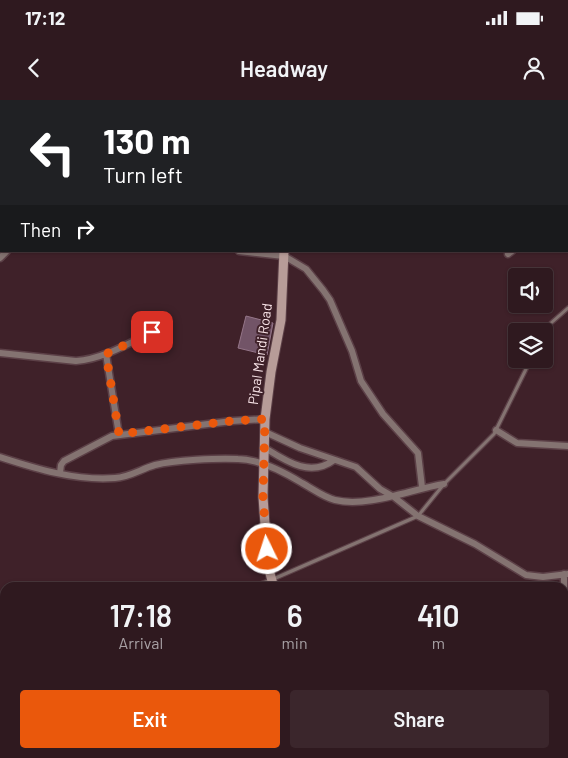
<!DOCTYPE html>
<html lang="en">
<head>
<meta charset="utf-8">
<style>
	body { margin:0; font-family:Barlow,sans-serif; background:#3b262c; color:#f1f3f6; height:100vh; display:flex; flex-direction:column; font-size:19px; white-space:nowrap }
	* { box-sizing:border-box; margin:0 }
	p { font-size:16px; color:#a7a0a4 }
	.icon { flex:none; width:28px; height:28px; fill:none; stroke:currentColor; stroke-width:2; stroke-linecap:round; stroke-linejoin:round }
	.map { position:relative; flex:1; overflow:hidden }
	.side { position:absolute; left:0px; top:482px; width:569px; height:176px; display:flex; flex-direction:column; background:#2f191f; border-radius:15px 15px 0 0; box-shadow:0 1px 4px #0004,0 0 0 1px #4a383d }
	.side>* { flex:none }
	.guide { position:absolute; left:0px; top:0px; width:569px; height:152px; box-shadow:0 1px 4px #0004,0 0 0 1px #4a383d; background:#202124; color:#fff; overflow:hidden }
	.fabs { position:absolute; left:508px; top:168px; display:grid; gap:10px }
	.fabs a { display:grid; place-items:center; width:45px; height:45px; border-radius:5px; background:#2f191f; box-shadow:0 1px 4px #0004,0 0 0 1px #4a383d; font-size:25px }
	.pin { position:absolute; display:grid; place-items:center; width:42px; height:42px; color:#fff; margin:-21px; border-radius:10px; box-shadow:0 2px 8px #0006 }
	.me { position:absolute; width:55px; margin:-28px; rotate:356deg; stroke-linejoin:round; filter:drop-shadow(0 0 4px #0008) }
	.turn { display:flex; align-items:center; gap:18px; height:105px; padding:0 20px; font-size:22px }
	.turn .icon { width:65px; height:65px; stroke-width:2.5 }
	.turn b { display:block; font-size:35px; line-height:42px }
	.then { display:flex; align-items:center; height:48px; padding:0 20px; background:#0003; gap:10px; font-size:19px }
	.eta { display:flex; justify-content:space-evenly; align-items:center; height:85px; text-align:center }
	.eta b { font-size:30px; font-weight:600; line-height:35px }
	.action { display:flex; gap:10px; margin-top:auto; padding:10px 20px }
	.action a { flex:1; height:58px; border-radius:5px; background:#ea580c; color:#fff; font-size:20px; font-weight:600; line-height:58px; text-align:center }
	.action a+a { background:#3b262c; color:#f1f3f6 }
	.status { display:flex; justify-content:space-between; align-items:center; height:35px; padding:0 25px; background:#2f191f; direction:ltr }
	.status svg { height:14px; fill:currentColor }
	header { display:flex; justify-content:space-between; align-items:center; height:65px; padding:0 20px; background:#2f191f; font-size:22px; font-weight:600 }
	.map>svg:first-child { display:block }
</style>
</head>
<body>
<div class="status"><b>17:12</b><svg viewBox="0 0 49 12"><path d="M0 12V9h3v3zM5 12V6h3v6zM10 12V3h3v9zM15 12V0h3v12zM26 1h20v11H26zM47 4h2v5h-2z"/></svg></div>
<header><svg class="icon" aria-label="back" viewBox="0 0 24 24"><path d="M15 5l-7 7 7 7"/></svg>Headway<svg class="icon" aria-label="person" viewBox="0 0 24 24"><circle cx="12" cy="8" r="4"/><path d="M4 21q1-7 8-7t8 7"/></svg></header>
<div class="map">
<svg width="568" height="658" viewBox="0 0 568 658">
	<rect width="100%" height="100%" fill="#3f2129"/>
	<path fill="#4e2832" d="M 0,0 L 91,0 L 1,1 L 0,60 Z"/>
	<path fill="#725467" stroke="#957689" d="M 246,216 L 273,223 L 267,255 L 238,248 Z"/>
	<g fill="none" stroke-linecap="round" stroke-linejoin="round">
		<g stroke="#5c4047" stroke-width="5.5">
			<path id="lane" d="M 544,233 L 551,223 L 568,208
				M 249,488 L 271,480 L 418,416 L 444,384 L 494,334 L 531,259
				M 0,528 L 5,528"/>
		</g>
		<g stroke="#5c4047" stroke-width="9">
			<path id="street" d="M 310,0 L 311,1
				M 354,0 L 355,1
				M 406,0 L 407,1
				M 164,1 L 167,0
				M 239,151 L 284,156 L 306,169 L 323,190 L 330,200 L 352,251 L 361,281 L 383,314 L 418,353 L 422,387
				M 508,154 L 512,151
				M 0,158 L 7,151
				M 0,253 L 76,261 C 104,259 131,242 156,230
				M 106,254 L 119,335
				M 496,330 L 517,343 L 568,346
				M 265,332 L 300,348 L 356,367 L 380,389 L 394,397 L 418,416 L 475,444 L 526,475 L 543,477 L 568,474
				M 265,348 C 286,361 310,378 334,360
				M 0,357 C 37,369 76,381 115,378 C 130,377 141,369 155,365 C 174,360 218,358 238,359 C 260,359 284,372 302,383 C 313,389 323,397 335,400 C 367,408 412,389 444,384
				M 60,373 L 61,365 L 64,361 L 112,336 L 232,321 L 265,319
				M 564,488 L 564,474
				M 85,654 L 87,658
				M 516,658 L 518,654"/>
		</g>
		<g stroke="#5c4047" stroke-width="11">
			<path id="secondary" d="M 238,0 L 239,1
				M 512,0 L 513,1
				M 110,1 L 112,0
				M 0,75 L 1,74
				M 568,121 L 568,122
				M 274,488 L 268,466 L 263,397 L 265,319 L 271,272 L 281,220 L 284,151
				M 0,621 L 5,652
				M 333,654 L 334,658
				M 13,658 L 14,654"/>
		</g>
		<use href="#lane" stroke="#847371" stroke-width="3"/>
		<use href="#street" stroke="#847371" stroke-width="6"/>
		<use href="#secondary" stroke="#b79c98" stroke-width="9"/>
	</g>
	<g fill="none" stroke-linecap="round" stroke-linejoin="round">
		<path stroke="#ea580c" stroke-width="9" stroke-dasharray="0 16.2" d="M 152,232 L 106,254 L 119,334 L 232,321 L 265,319 L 263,397 L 267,449"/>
	</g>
	<g text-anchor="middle" stroke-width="4" stroke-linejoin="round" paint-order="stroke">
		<g font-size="14" fill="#f7e2e6" stroke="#3f2129">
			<text transform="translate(260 254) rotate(-82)" y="5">Pipal Mandi Road</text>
		</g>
	</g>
</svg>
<div class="fabs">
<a><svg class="icon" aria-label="sound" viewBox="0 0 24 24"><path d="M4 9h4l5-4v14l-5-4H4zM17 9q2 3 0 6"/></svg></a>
<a><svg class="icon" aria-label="layers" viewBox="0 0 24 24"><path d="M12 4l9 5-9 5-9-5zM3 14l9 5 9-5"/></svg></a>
</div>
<div class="pin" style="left:152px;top:232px;background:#d93025"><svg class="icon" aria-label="arrive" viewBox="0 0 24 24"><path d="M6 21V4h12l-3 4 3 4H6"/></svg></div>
<svg class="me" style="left:267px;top:449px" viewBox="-20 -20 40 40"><circle r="17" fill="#ea580c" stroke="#fff" stroke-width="3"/><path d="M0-11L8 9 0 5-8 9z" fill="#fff"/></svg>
<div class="guide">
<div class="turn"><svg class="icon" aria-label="left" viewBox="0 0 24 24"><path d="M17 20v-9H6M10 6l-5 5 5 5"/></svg><div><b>130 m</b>Turn left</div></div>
<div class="then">Then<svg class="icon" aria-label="right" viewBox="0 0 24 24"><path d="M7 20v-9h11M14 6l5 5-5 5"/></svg></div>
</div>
<section class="side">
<div class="eta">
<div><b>17:18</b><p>Arrival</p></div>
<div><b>6</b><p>min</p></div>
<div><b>410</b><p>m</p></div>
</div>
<div class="action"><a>Exit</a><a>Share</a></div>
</section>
</div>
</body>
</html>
